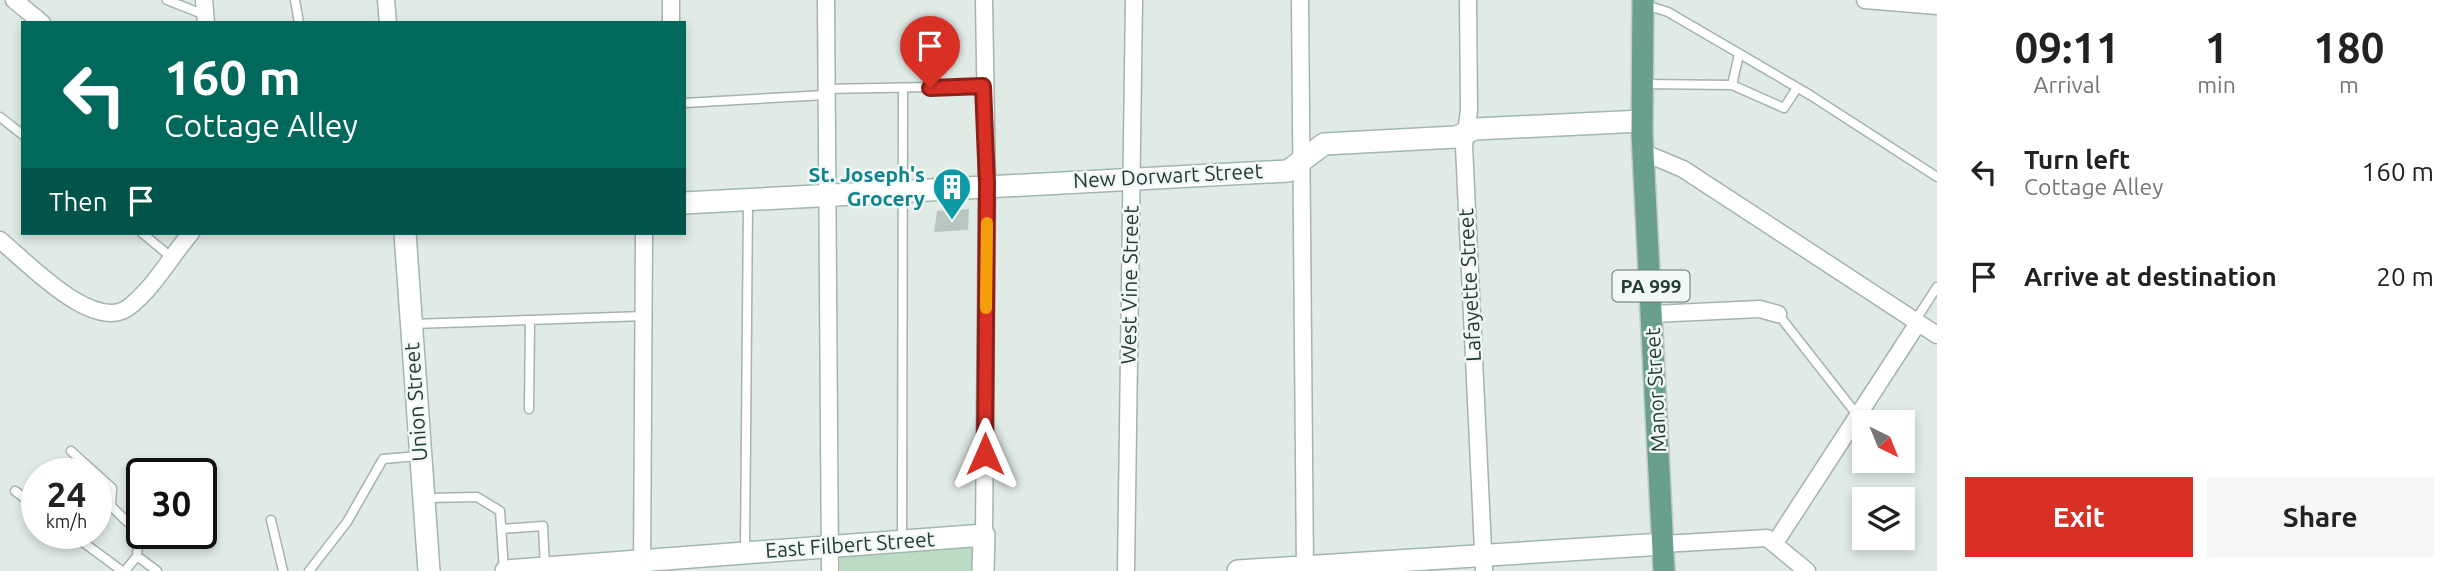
<!DOCTYPE html>
<html lang="en">
<head>
<meta charset="utf-8">
<style>
	body { margin:0; font-family:Ubuntu,sans-serif; background:#f6f6f6; color:#222; height:100vh; display:flex; flex-direction:column; font-size:26px; white-space:nowrap }
	* { box-sizing:border-box; margin:0 }
	p { font-size:23px; color:#767676 }
	.icon { flex:none; width:38px; height:38px; fill:none; stroke:currentColor; stroke-width:2; stroke-linecap:round; stroke-linejoin:round }
	.map { position:relative; flex:1; overflow:hidden }
	.side { display:flex; flex-direction:column; background:#fff; width:525px }
	.side>* { flex:none }
	.top-card { position:absolute; left:21px; top:21px; width:665px; height:214px; border-radius:0px; box-shadow:0 4px 10px #0003; background:#00695c; color:#fff; overflow:hidden }
	.needle { width:46px; rotate:137deg }
	.buttons { position:absolute; left:1852px; top:410px; display:grid; gap:14px }
	.buttons a { display:grid; place-items:center; width:63px; height:63px; border-radius:0px; background:#fff; box-shadow:0 4px 10px #0003; font-size:35px }
	.speed { position:absolute; left:21px; top:458px; display:flex; gap:14px; font-size:35px; font-weight:700; text-align:center }
	.speed>* { display:grid; place-content:center; width:91px; height:91px; border-radius:50%; background:#fff; box-shadow:0 4px 10px #0003; line-height:1 }
	.speed small { font-size:18px; font-weight:400 }
	.speed .limit { border:4px solid #111; border-radius:10px; background:#fff; color:#111 }
	.pin { position:absolute; display:grid; place-items:center; width:60px; height:60px; color:#fff; margin:-72px -30px; border-radius:50% 50% 50% 0; rotate:-45deg; box-shadow:0 0 7px #0007 }
	.pin .icon { rotate:45deg }
	.me { position:absolute; width:77px; margin:-38px; rotate:0deg; stroke-linejoin:round; filter:drop-shadow(0 0 5px #0008) }
	.turn { display:flex; align-items:center; gap:24px; height:147px; padding:0 28px; font-size:32px }
	.turn .icon { width:91px; height:91px; stroke-width:2.5 }
	.turn b { display:block; font-size:49px; line-height:60px }
	.then { display:flex; align-items:center; height:66px; padding:0 28px; background:#0003; gap:14px; font-size:26px }
	.eta { display:flex; justify-content:space-evenly; align-items:center; height:119px; text-align:center }
	.eta b { font-size:42px; font-weight:700; line-height:49px }
	.cta { display:flex; gap:14px; margin-top:auto; padding:14px 28px }
	.cta a { flex:1; height:80px; border-radius:0px; background:#d93025; color:#fff; font-size:28px; font-weight:700; line-height:80px; text-align:center }
	.cta a+a { background:#f6f6f6; color:#222 }
	ul { padding:0; list-style:none }
	li { display:flex; align-items:center; gap:21px; height:105px; padding:0 28px }
	li div { flex:1 }
	li b { display:block; font-size:26px }
	li em { font-style:normal }
	main { display:flex; flex:1; min-height:0 }
	.map>svg:first-child { display:block }
</style>
</head>
<body>
<main>
<div class="map">
<svg width="1937" height="571" viewBox="0 0 1937 571">
	<rect width="100%" height="100%" fill="#e1ebe6"/>
	<path fill="#bbdcc3" d="M 974,546 L 974,571 L 840,571 L 840,553 Z"/>
	<path fill="#b7c6bf" d="M 969,209 L 968,230 L 934,232 L 937,211 Z"/>
	<g fill="none" stroke-linecap="round" stroke-linejoin="round">
		<g stroke="#a4b3ad" stroke-width="11">
			<path id="lane" d="M 167,0 L 205,15
				M 295,0 L 299,23
				M 1646,5 L 1668,12 L 1810,95 L 1937,177
				M 1642,84 L 1732,85 L 1739,54
				M 1732,85 L 1784,108 L 1797,88
				M 825,89 L 983,86
				M 684,103 L 825,95
				M 0,117 L 23,135
				M 142,233 L 171,257
				M 1778,314 L 1858,416
				M 1915,321 L 1937,287
				M 413,324 L 644,316
				M 529,409 L 530,320
				M 71,451 L 112,488 L 111,506 L 139,533 L 137,556
				M 15,491 L 37,507
				M 427,498 L 477,497 L 500,511 L 504,571
				M 271,520 L 283,571
				M 501,529 L 543,526 L 545,568
				M 72,534 L 122,571
				M 902,540 L 903,88
				M 745,550 L 748,203
				M 125,571 L 137,556 L 157,571
				M 309,571 L 347,522 L 383,459 L 419,456"/>
		</g>
		<g stroke="#a4b3ad" stroke-width="19">
			<path id="street" d="M 14,0 L 42,23
				M 204,0 L 206,23
				M 386,0 L 388,23
				M 671,0 L 671,23
				M 826,0 L 830,571
				M 984,0 L 987,184 L 984,535
				M 1300,0 L 1305,571
				M 1468,0 L 1469,111 L 1464,146 L 1484,571
				M 1865,0 L 1937,6
				M 1645,153 L 1683,169 L 1937,335
				M 0,240 C 27,262 94,334 129,307 C 154,288 171,256 191,233
				M 1652,314 L 1760,309 L 1778,314
				M 1775,543 L 1918,323
				M 1663,544 L 1767,538 L 1807,571
				M 642,571 L 644,233
				M 1126,571 L 1134,0"/>
		</g>
		<g stroke="#a0b6ae" stroke-width="24">
			<path id="secondary" d="M 684,203 L 1288,171 L 1324,144 L 1456,137 L 1475,129 L 1642,121
				M 405,233 L 429,571
				M 506,571 L 984,535 L 983,571
				M 1238,571 L 1663,544"/>
		</g>
		<g stroke="#c1c8c6" stroke-width="24">
			<path id="primary" d="M 1643,0 L 1642,133 L 1664,571"/>
		</g>
		<use href="#lane" stroke="#fff" stroke-width="8"/>
		<use href="#street" stroke="#fff" stroke-width="16"/>
		<use href="#secondary" stroke="#fff" stroke-width="21"/>
		<use href="#primary" stroke="#689f8f" stroke-width="21"/>
	</g>
	<g fill="none" stroke-linecap="round" stroke-linejoin="round">
		<g stroke="#8d1f18" stroke-width="18">
			<path id="route" d="M 930,88 L 983,86 L 987,184 L 985,454"/>
		</g>
		<use href="#route" stroke="#d93025" stroke-width="12"/>
		<path stroke="#f59e0b" stroke-width="12" d="M 986,308 L 987,223"/>
	</g>
	<defs>
		<g id="building-pin" transform="scale(2.0125)"><path d="M0 17L-7.5 6A9.5 9.5 0 1 1 7.5 6Z" fill="#0f9aa8" stroke="#f2f8f5"/><path d="M-4-6H4V6H1V3H-1V6H-4ZM-2.5-4.3h1.7v1.8h-1.7ZM.8-4.3h1.7v1.8H.8ZM-2.5-1h1.7V.8h-1.7ZM.8-1h1.7V.8H.8Z" fill="#fff"/></g>
	</defs>
	<g fill-rule="evenodd">
		<use href="#building-pin" x="952" y="187"/>
	</g>
	<g text-anchor="middle" stroke-width="5" stroke-linejoin="round" paint-order="stroke">
		<rect fill="#f2f8f5" stroke="#60746e" stroke-width="2" x="1612.5" y="270.5" width="77" height="31" rx="5"/>
		<g font-size="19" font-weight="bold" fill="#223b34">
			<text x="1651" y="293">PA 999</text>
		</g>
		<g font-size="21" font-weight="bold" fill="#0d838f" stroke="#f2f8f5" text-anchor="end">
			<text x="925" y="182">St. Joseph's<tspan x="925" dy="24">Grocery</tspan></text>
		</g>
		<g font-size="21" fill="#223b34" stroke="#f2f8f5">
			<text transform="translate(1168 176) rotate(-3)" y="7">New Dorwart Street</text>
			<text transform="translate(1130 285) rotate(-89)" y="7">West Vine Street</text>
			<text transform="translate(1470 285) rotate(-93)" y="7">Lafayette Street</text>
			<text transform="translate(1656 390) rotate(-93)" y="7">Manor Street</text>
			<text transform="translate(416 402) rotate(-94)" y="7">Union Street</text>
			<text transform="translate(850 545) rotate(-4)" y="7">East Filbert Street</text>
		</g>
	</g>
</svg>
<div class="buttons">
<a><svg class="needle" viewBox="-14 -14 28 28"><path d="M0-13l5 13h-10z" fill="#e53935"/><path d="M0 13l5-13h-10z" fill="#767676"/></svg></a>
<a><svg class="icon" aria-label="layers" viewBox="0 0 24 24"><path d="M12 4l9 5-9 5-9-5zM3 14l9 5 9-5"/></svg></a>
</div>
<div class="speed"><div>24<small>km/h</small></div><div class="limit">30</div></div>
<div class="pin" style="left:930px;top:88px;background:#d93025"><svg class="icon" aria-label="arrive" viewBox="0 0 24 24"><path d="M6 21V4h12l-3 4 3 4H6"/></svg></div>
<svg class="me" style="left:985px;top:454px" viewBox="-20 -20 40 40"><path d="M0-17L14 15 0 8-14 15z" fill="#d93025" stroke="#fff" stroke-width="4"/></svg>
<div class="top-card">
<div class="turn"><svg class="icon" aria-label="left" viewBox="0 0 24 24"><path d="M17 20v-9H6M10 6l-5 5 5 5"/></svg><div><b>160 m</b>Cottage Alley</div></div>
<div class="then">Then<svg class="icon" aria-label="arrive" viewBox="0 0 24 24"><path d="M6 21V4h12l-3 4 3 4H6"/></svg></div>
</div>
</div>
<section class="side">
<div class="eta">
<div><b>09:11</b><p>Arrival</p></div>
<div><b>1</b><p>min</p></div>
<div><b>180</b><p>m</p></div>
</div>
<ul>
<li><svg class="icon" aria-label="left" viewBox="0 0 24 24"><path d="M17 20v-9H6M10 6l-5 5 5 5"/></svg><div><b>Turn left</b><p>Cottage Alley</p></div><em>160 m</em></li>
<li><svg class="icon" aria-label="arrive" viewBox="0 0 24 24"><path d="M6 21V4h12l-3 4 3 4H6"/></svg><div><b>Arrive at destination</b></div><em>20 m</em></li>
</ul>
<div class="cta"><a>Exit</a><a>Share</a></div>
</section>
</main>
</body>
</html>
